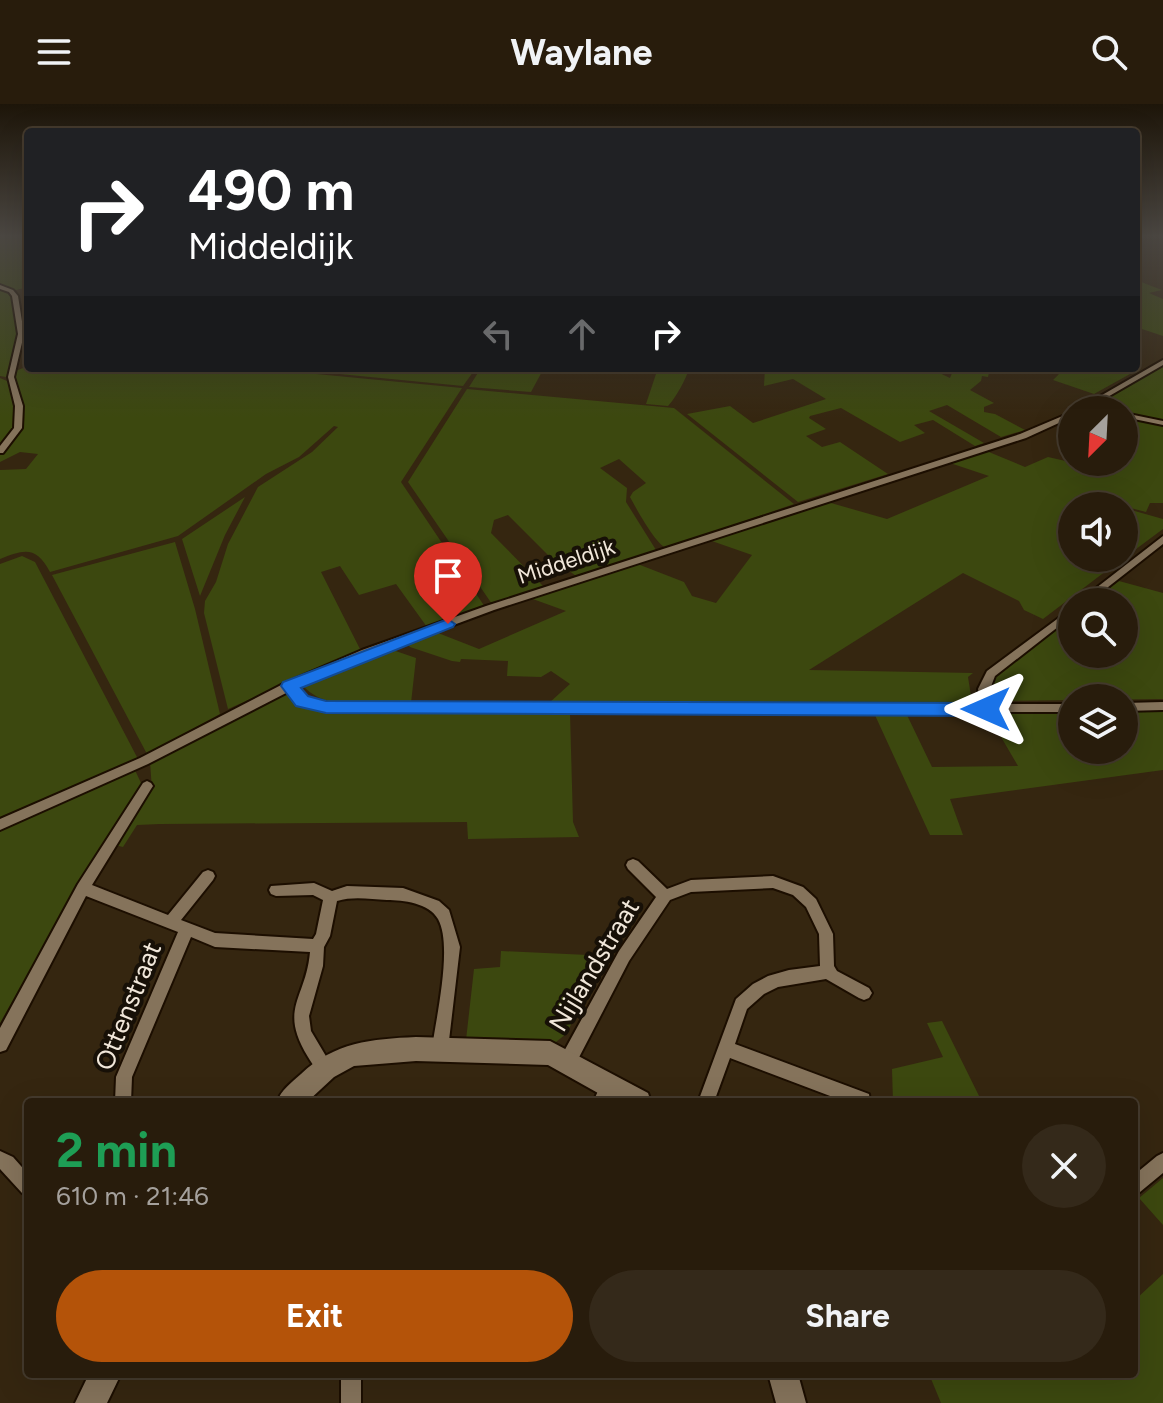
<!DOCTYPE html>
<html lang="en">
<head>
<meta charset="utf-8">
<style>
	body { margin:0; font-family:Figtree,sans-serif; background:#34291a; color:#f1f3f6; height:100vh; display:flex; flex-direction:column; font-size:30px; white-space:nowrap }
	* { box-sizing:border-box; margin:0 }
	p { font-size:26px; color:#a5a19d }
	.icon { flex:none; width:44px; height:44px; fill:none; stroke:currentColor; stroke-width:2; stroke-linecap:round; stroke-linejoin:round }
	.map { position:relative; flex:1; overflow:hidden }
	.sheet { position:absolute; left:24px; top:994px; width:1114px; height:280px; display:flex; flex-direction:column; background:#281c0c; border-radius:8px; box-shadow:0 8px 32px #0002,0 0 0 2px #443a2d }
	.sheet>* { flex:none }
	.hud { position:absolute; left:24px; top:24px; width:1116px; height:244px; border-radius:8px; box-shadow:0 8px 32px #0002,0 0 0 2px #443a2d; background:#202124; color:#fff; overflow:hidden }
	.needle { width:52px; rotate:204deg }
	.buttons { position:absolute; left:1058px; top:292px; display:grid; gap:16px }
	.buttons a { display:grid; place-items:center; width:80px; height:80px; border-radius:50%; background:#281c0c; box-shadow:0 8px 32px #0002,0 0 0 2px #443a2d; font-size:40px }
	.pin { position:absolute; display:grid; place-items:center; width:68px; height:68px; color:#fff; margin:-82px -34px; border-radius:50% 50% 50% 0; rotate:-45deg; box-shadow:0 0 8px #0007 }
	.pin .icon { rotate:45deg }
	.me { position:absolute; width:88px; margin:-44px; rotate:270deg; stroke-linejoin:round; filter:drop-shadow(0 0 6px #0008) }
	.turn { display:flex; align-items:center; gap:28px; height:168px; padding:0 32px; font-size:36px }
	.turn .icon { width:104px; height:104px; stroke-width:2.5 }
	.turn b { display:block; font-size:56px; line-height:68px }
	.lanes { display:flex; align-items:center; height:76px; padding:0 32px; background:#0003; justify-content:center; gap:40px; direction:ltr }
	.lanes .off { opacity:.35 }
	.round { display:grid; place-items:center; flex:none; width:84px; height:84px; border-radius:42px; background:#34291a }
	.head { display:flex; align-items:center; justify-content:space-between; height:136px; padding:0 32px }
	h1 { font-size:48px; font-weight:700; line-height:60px; color:#1e9e55 }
	.cta { display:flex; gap:16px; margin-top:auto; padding:16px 32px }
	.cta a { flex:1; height:92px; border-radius:48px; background:#b45309; color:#fff; font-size:32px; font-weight:700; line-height:92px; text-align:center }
	.cta a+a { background:#34291a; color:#f1f3f6 }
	header { display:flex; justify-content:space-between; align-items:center; height:104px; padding:0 32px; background:#281c0c; font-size:36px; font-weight:700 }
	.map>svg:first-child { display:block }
</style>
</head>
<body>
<header><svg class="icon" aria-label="menu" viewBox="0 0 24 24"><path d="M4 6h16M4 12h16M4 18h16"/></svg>Waylane<svg class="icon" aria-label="search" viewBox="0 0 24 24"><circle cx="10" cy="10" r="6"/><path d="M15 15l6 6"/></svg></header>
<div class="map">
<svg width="1163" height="1299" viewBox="0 0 1163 1299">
	<rect width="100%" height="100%" fill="#352610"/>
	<path fill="#3c480f" d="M 0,132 L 28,132 L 28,183 L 16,186 L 0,182 Z
		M 1136,176 L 1162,186 L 1149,189 L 1163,195 L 1163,232 L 1136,223 Z
		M 0,185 L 8,188 L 14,195 L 19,227 L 10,257 L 10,270 L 6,273 L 0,272 Z
		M 28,262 L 254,264 L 462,284 L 401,378 L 485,503 L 427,523 L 396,480 L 359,491 L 340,462 L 321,468 L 361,547 L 228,605 L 204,509 L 205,497 L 216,478 L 228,440 L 258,383 L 312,348 L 338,323 L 334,322 L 299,353 L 266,370 L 178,432 L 50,468 C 36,442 25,445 0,455 L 0,366 L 26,365 L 38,350 L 20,348 L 0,358 L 0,350 L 20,325 L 13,268 Z
		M 1163,262 L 1163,317 L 1124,309 L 1124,306 L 1096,303 L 1131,278 Z
		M 333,264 L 476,264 L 463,282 L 329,269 Z
		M 481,264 L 544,264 L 531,288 L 469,283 Z
		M 658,264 L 689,264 C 687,274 675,295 668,302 L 646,300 Z
		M 765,264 L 929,264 L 950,274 L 954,264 L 990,264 L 988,273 L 982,272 L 981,277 L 970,286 L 994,299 L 984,303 L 984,308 L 995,310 L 1025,326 L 1001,333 L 947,301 L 929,307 L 984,339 L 975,342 L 933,316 L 914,321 L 925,329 L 900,338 L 841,304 L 810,312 L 809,314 L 826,325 L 806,332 L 822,343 L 840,338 L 888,370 L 798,398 L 687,310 L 730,302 L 753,319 L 826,295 L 793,275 L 764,282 Z
		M 1040,264 L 1136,264 L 1139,265 L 1094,290 L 1053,276 L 1059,270 Z
		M 0,274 L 7,277 C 17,306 22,318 0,343 Z
		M 467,285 L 674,304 L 794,400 L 666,444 C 655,439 637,406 630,393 L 633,388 L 646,379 L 619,355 L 600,364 L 627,384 L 626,398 L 656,446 L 576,472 L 548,451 L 508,411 L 494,416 L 491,429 L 544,483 L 492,500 L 408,378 Z
		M 1124,312 L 1163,320 L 1163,399 L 1150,399 L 1146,408 L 1088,393 L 1118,402 L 1072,402 L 1072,454 L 1123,454 L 1043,515 L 1024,506 L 1019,497 L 963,469 L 809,566 L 973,569 L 968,573 L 972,598 L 549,599 L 570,580 L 551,567 L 541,573 L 507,572 L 508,557 L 461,555 L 460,558 L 452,557 L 410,543 L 405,537 L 433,527 L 479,545 L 566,507 L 530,494 L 635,459 L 684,478 L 692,492 L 716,499 L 752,451 L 706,435 L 824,397 L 887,415 L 989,372 L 950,359 L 984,346 L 1025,363 L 1048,353 L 1070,358 L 1072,352 L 1072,358 L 1124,358 Z
		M 245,393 L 225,431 L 200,492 L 182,435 Z
		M 1124,404 L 1163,415 L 1163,425 L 1124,454 Z
		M 175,438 L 195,505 L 220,610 L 147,650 L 52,471 Z
		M 22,452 L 35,458 L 138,655 L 0,713 L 0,460 Z
		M 1119,477 L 1163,489 L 1163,595 L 991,597 L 988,585 L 995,574 L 1072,514 L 1072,550 L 1124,550 L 1124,498 L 1092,498 Z
		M 387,544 L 416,554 L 411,599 C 378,599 329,609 304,583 L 305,579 Z
		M 284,588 L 313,606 L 323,608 L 570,609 L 573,718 L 579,733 L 468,735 L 467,718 L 160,720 L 137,721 L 123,743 L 115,741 L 152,686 L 150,657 Z
		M 1163,606 L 1163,666 L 950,695 L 963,731 L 930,731 L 874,609 L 906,609 L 932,663 L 1018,662 L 987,609 L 1072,608 L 1072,646 L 1124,646 L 1124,607 Z
		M 134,664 L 141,679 L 140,687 L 87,765 L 0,919 L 0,724 Z
		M 501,847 L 588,851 L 603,861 L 566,930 L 556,938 L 466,936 L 474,865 L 500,863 Z
		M 942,917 L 982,998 L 893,998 L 892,965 L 943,953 L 927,919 Z
		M 1163,1074 L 1163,1121 L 1139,1094 Z
		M 1163,1170 L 1163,1299 L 941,1299 L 929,1270 L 1134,1270 L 1134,1194 L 1136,1195 Z"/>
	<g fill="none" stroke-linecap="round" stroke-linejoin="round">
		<g stroke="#1c0e00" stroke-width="4">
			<path id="street" d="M 0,181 L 13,186 L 18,192 L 24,230 L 14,273 L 23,302 L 22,324 L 3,349 L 0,349 L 0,342 L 14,324 L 15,302 L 8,273 L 18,230 L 12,192 L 9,188 L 0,185 Z
				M 1163,256 L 1163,261 L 1085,306 L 1076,306 Z
				M 1072,308 L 1072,313 L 1026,334 L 494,506 L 370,552 L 296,583 L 306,594 L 326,599 L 980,600 L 978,585 L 987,567 L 1072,504 L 1072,512 L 995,572 L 990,585 L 991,600 L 1072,600 L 1072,608 L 326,607 L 298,600 L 288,588 L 148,660 L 0,726 L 0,715 L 140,654 L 285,579 L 362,546 L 486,502 L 1020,330 Z
				M 1124,309 L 1163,317 L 1163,321 L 1124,313 Z
				M 1163,432 L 1163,440 L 1089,498 L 1078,498 Z
				M 1163,598 L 1163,606 L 1124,607 L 1124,599 Z
				M 147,677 L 151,679 L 153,682 L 151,685 L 92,781 L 168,811 L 203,768 L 208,766 L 213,768 L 215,772 L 213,776 L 181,816 L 215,829 L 313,835 L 316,830 L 323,796 L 313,791 L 276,792 L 271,790 L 269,786 L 271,782 L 314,779 L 332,787 L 347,782 L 403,784 L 439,797 L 449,806 L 460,843 L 448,945 L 446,951 L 440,953 L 434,951 L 432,945 C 436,913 453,842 438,815 C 429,799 403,796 387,796 C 370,795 353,792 337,797 L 330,832 L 324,843 L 323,862 L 309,912 L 311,927 L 333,964 L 331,970 L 325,972 C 317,968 313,961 308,953 C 278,904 306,895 310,848 L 215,843 L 191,833 L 132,973 L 131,998 L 115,998 L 116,973 L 178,828 L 86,792 L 6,946 L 0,948 L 0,924 L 78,780 L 143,679 Z
				M 633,755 L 638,757 L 667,785 L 691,776 L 773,772 L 803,783 L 816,795 L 833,830 L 834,862 L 837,867 L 869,884 L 872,889 L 869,894 L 864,896 L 859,894 L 826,875 L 778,883 L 764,890 L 747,905 L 735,940 L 869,990 L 870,998 L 846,998 L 730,954 L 714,998 L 698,998 L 736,895 L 753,880 L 768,872 L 789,866 L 820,862 L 819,830 L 806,803 L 793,791 L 773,784 L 691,788 L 670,796 L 629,857 L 574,963 L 568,965 L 562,963 L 560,957 L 562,951 L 619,847 L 656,793 L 628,765 L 626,761 L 628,757 Z
				M 610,972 L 616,974 L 618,980 L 610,998 L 593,998 L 604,974 Z
				M 0,1047 L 13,1053 L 28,1070 L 28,1092 L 22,1089 L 0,1065 Z
				M 1163,1049 L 1163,1069 L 1140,1088 L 1134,1091 L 1134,1071 L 1157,1052 Z
				M 341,1270 L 361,1270 L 361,1299 L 341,1299 Z"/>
		</g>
		<g stroke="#1c0e00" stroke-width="4">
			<path id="secondary" d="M 416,933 L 550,937 L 648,989 L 651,998 L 614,998 L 548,961 L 416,957 L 354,962 L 334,973 L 307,998 L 277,998 C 281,986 291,979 301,970 C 335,938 371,935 416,933 Z
				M 89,1270 L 121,1270 L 107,1299 L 75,1299 Z
				M 768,1270 L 798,1270 L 806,1299 L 776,1299 Z"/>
		</g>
		<use href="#street" fill="#85735b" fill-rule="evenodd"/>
		<use href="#secondary" fill="#85735b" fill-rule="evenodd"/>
	</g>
	<linearGradient id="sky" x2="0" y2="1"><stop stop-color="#1d1509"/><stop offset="0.42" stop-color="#4b4742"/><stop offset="1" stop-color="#4b4742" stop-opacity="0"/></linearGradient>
	<rect width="1163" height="314" fill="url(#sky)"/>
	<path fill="#1a73e8" stroke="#114b97" stroke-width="2" d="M 448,515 L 455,520 L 453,523 L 301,584 L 308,592 L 326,597 L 986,599 L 995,605 L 986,612 L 326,609 L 296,602 L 281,582 L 283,578 Z"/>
	<g text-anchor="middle" stroke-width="8" stroke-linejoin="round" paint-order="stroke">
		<g font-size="22" fill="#f1e7da" stroke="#171007">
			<text transform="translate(566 457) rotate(-18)" y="8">Middeldijk</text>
		</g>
		<g font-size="26" fill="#f1e7da" stroke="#171007">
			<text transform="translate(594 861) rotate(-59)" y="9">Nijlandstraat</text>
			<text transform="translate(128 902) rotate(-68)" y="9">Ottenstraat</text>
		</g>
	</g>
</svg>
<div class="buttons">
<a><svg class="needle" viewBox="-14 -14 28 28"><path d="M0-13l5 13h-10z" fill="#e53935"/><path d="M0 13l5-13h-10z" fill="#a5a19d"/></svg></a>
<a><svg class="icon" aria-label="sound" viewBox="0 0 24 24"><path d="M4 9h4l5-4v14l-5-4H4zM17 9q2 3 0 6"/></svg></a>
<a><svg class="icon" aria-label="search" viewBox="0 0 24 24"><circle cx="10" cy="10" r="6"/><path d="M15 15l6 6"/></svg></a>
<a><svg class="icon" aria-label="layers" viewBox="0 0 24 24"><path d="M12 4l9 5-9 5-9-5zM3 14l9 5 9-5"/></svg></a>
</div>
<div class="pin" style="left:448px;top:520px;background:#d93025"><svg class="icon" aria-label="arrive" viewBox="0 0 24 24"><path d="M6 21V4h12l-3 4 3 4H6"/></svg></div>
<svg class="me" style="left:986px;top:605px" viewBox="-20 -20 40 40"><path d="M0-17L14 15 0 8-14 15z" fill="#1a73e8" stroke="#fff" stroke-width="4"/></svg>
<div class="hud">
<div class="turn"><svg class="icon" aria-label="right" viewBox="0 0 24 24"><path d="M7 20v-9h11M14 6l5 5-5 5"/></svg><div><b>490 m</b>Middeldijk</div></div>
<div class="lanes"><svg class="icon off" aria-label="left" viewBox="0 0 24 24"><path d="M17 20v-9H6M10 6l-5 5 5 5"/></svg><svg class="icon off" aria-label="ahead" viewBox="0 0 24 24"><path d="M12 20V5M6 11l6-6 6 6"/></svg><svg class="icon" aria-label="right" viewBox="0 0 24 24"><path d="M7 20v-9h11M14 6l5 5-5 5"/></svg></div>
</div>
<section class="sheet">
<div class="head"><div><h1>2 min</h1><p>610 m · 21:46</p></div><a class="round"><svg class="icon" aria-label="close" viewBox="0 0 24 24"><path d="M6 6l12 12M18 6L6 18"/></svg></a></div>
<div class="cta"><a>Exit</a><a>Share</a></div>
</section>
</div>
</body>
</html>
